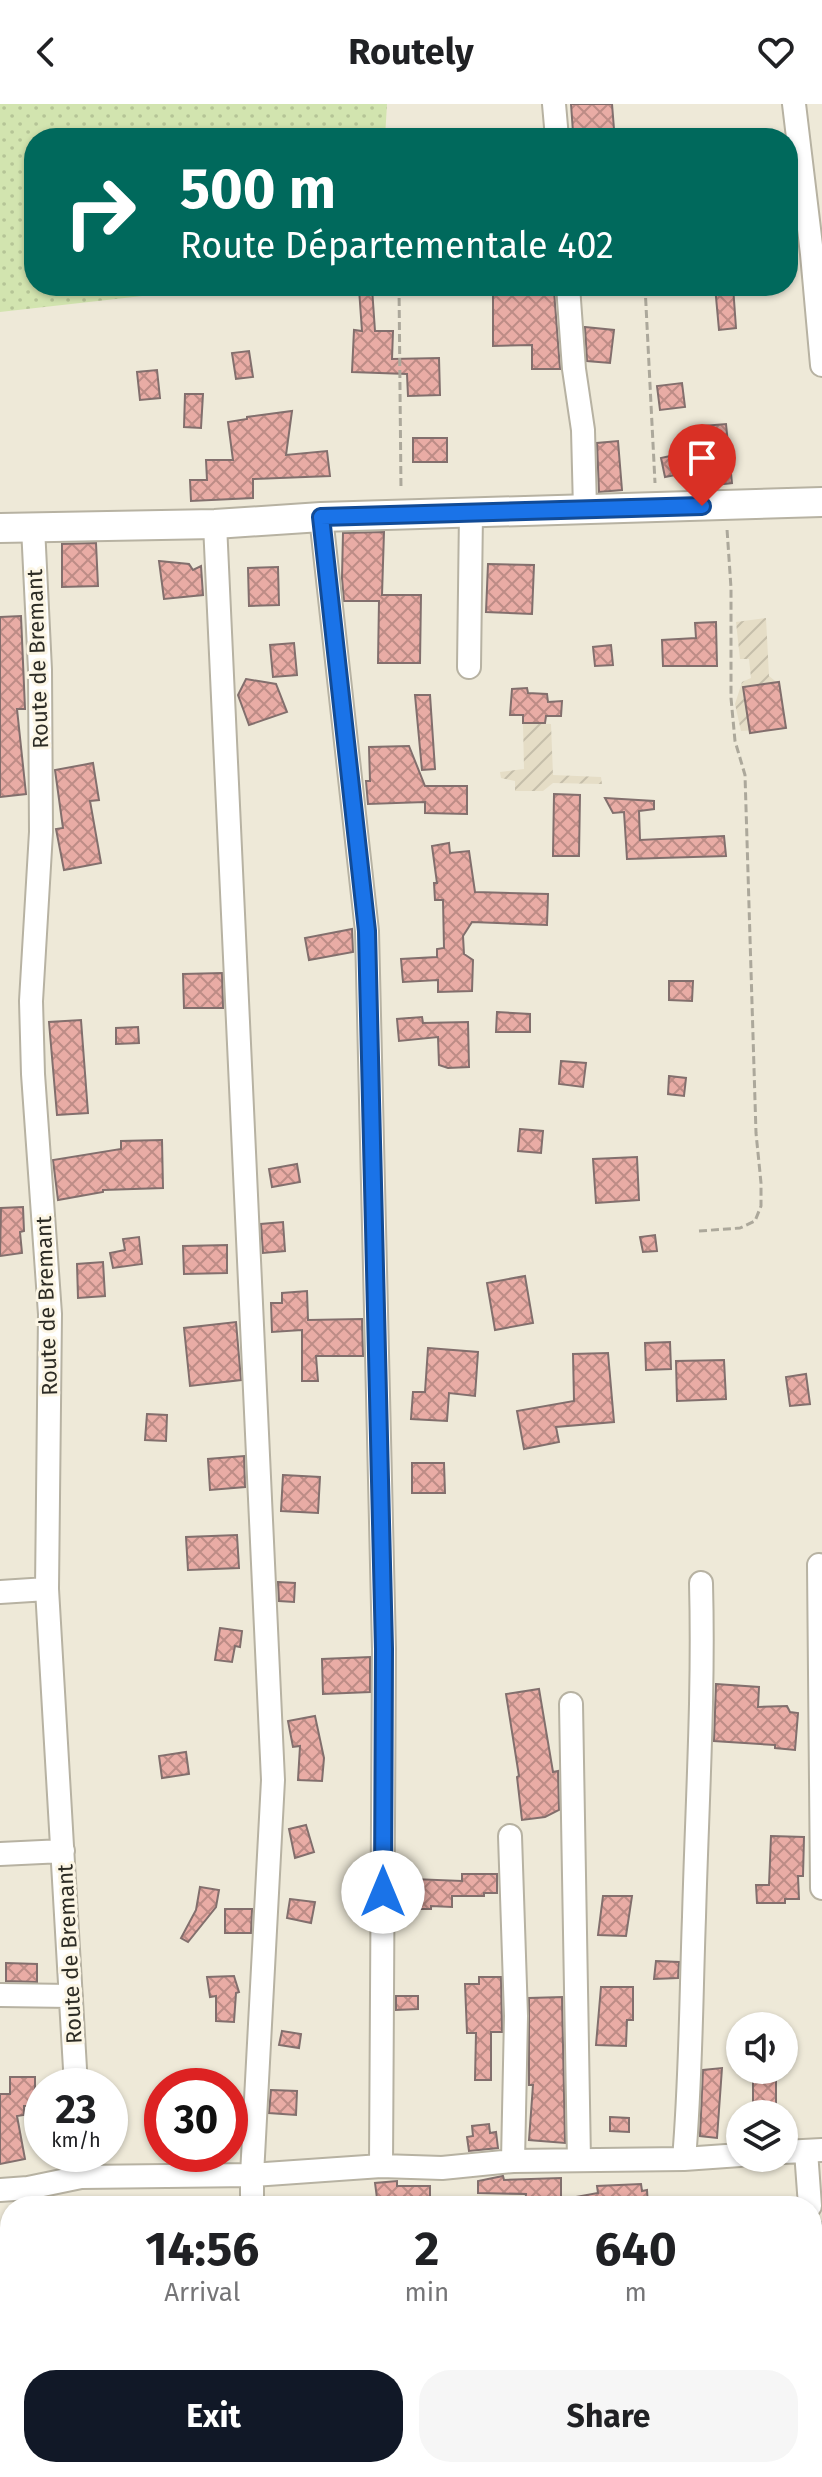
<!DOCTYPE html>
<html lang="en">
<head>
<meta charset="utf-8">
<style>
	body { margin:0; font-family:"Fira Sans",sans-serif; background:#f6f6f6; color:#202124; height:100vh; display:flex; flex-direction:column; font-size:30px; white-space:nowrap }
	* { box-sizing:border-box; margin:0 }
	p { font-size:26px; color:#757577 }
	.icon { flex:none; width:44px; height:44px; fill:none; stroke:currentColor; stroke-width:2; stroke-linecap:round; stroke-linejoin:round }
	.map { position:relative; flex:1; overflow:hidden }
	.panel { position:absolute; left:0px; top:2092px; width:822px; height:282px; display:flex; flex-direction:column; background:#fff; border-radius:32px 32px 0 0; box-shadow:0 2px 6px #0004 }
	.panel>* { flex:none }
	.guide { position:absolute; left:24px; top:24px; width:774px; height:168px; border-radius:32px; box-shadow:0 2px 6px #0004; background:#00695c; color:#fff; overflow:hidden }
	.tools { position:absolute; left:726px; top:1908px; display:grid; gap:16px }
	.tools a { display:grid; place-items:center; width:72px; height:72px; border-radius:50%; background:#fff; box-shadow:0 2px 6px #0004; font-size:40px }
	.speed { position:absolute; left:24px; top:1964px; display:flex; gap:16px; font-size:40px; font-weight:700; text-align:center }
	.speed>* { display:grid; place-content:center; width:104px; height:104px; border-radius:50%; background:#fff; box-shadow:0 2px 6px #0004; line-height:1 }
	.speed small { font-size:20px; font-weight:400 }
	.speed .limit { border:12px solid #d22; background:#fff; color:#111 }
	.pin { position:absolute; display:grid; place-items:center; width:68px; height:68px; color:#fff; margin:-82px -34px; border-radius:50% 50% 50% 0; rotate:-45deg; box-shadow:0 0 8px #0007 }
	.pin .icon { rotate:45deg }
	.me { position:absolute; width:88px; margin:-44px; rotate:0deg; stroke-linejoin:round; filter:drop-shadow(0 0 6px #0008) }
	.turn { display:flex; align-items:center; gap:28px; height:168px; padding:0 24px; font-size:36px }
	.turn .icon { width:104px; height:104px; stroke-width:2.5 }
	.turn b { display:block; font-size:56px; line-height:68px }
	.eta { display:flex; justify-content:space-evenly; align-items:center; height:136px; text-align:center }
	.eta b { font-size:48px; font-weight:700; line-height:56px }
	.action { display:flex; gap:16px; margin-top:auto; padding:16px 24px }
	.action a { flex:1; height:92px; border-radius:32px; background:#111827; color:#fff; font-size:32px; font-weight:700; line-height:92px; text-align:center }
	.action a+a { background:#f6f6f6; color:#202124 }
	header { display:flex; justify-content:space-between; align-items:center; height:104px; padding:0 24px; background:#fff; font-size:36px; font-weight:700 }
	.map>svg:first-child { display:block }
</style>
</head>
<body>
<header><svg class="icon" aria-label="back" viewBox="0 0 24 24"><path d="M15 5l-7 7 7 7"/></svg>Routely<svg class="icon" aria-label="heart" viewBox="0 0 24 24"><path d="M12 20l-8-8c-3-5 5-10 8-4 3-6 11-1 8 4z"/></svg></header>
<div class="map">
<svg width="822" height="2373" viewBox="0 0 822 2373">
	<defs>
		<pattern id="industrial-furrows" width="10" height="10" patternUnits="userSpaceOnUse" patternTransform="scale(2)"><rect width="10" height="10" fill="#e5ddc6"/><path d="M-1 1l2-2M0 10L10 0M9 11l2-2" fill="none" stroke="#c5beaa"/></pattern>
		<pattern id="green-dots" width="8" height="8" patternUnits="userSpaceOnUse" patternTransform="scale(2)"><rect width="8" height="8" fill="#d2e4af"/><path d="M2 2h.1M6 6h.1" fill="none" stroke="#b5c496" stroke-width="1.8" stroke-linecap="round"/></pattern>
		<pattern id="building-cross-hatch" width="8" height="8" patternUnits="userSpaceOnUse" patternTransform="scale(2)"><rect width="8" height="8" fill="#e9aca5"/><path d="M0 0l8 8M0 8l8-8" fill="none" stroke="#bd8c86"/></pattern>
	</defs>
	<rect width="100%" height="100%" fill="#eee9d8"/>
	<path fill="url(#industrial-furrows)" d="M 766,514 L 769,572 L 780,581 L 786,624 L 741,627 L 735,600 L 742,578 L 751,574 L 749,555 L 740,555 L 736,518 Z
		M 523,619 L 551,620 L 553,671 L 601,673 L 602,680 L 553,679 L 543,687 L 515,687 L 515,677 L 501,674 L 500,668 L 524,665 Z"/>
	<path fill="url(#green-dots)" d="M 0,0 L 387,0 L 385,34 L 34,34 L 34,182 L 231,182 L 0,208 Z"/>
	<path fill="url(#building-cross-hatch)" stroke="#826f6d" stroke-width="2" d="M 571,0 L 612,0 L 614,25 L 573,28 Z
		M 493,182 L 522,182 L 523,189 L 554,187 L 560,265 L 532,265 L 532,241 L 493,242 Z
		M 715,182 L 733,182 L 736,224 L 719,226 Z
		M 372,184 L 375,227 L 393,227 L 392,255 L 439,254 L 440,291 L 408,292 L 407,270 L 352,268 L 354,226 L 362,227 L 359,185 Z
		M 585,223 L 614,226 L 610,259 L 587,257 Z
		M 249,247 L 253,273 L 236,275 L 232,249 Z
		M 157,266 L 160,294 L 140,296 L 137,268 Z
		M 682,279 L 685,303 L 660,306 L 657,282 Z
		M 185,290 L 203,290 L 201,324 L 184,323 Z
		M 292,307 L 286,351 L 327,347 L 330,372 L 253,375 L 253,394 L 191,397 L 190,376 L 207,376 L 206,356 L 233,356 L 228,318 L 247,315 L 247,313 Z
		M 726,320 L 732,379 L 697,383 L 695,367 L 665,373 L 661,354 L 693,347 L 691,323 Z
		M 413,334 L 447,334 L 447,358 L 413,358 Z
		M 618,337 L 622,386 L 599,388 L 597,339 Z
		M 384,428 L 382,491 L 421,491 L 420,559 L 378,559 L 379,497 L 344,497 L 342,474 L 343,429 Z
		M 96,439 L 98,482 L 62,483 L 62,440 Z
		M 159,457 L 189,460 L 193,466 L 201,462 L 203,491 L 164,495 Z
		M 488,460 L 534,461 L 532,510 L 486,508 Z
		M 278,463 L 279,501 L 249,502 L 248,464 Z
		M 21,512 L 25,605 L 17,605 L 26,690 L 0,693 L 0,513 Z
		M 716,518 L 717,562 L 663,562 L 662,536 L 696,534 L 695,519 Z
		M 294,539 L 297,571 L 273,573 L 270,541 Z
		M 611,541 L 613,561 L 595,562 L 593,543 Z
		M 246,575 L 276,580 L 287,608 L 249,621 L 238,591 Z
		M 779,578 L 786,624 L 750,629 L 743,583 Z
		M 527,584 L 528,589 L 547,590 L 548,598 L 562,597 L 561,612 L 546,612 L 545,619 L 523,619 L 523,611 L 510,611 L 512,585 Z
		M 415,591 L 430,591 L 435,665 L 422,666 Z
		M 409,642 L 425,682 L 467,682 L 467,710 L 425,709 L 425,698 L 368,700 L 366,677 L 370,677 L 369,643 Z
		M 93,659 L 99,696 L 90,697 L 101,759 L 64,766 L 56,725 L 63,724 L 55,666 Z
		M 554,690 L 580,691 L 579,752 L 553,752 Z
		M 605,694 L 654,697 L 654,705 L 639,707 L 640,736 L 724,732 L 726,752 L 627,755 L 624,708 L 613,709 Z
		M 449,739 L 450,749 L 469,747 L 475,788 L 548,790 L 547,821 L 472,818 L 463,832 L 464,850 L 473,856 L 472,887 L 438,888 L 438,876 L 403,878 L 401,855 L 437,853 L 437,845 L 444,844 L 443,796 L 435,796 L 434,779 L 437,779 L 432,742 Z
		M 352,825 L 353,848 L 309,856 L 305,834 Z
		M 222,869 L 223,904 L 184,904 L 183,870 Z
		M 669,877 L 693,877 L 692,897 L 669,896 Z
		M 497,908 L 530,910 L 530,928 L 496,928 Z
		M 422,913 L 423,919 L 468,918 L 469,963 L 448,964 L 439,961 L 438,933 L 399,937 L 397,915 Z
		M 81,916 L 88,1009 L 57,1011 L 49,918 Z
		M 138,923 L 139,939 L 116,940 L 116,924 Z
		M 561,957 L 586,959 L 583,983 L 559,980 Z
		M 669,972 L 686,974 L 684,992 L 668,990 Z
		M 520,1025 L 543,1027 L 541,1049 L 518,1047 Z
		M 162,1036 L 163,1084 L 103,1086 L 103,1088 L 58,1096 L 53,1056 L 121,1045 L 121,1037 Z
		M 637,1053 L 639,1096 L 596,1099 L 593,1055 Z
		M 297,1060 L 300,1078 L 272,1083 L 269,1065 Z
		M 23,1103 L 24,1127 L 20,1128 L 22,1149 L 0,1152 L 1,1104 Z
		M 283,1118 L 285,1147 L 263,1149 L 261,1120 Z
		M 655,1131 L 657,1147 L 643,1148 L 640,1133 Z
		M 139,1133 L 142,1160 L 113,1164 L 110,1149 L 125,1146 L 123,1135 Z
		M 227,1141 L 227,1169 L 184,1170 L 183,1142 Z
		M 103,1158 L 105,1192 L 78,1194 L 77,1160 Z
		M 525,1172 L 533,1219 L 495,1226 L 487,1179 Z
		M 307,1187 L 308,1216 L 362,1215 L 363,1252 L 316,1252 L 318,1277 L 302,1277 L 302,1226 L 272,1228 L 271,1199 L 282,1199 L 282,1189 Z
		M 236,1218 L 241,1276 L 190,1282 L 184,1224 Z
		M 670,1238 L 671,1265 L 646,1266 L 645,1239 Z
		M 428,1244 L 478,1248 L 475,1292 L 449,1289 L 447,1317 L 411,1315 L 413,1288 L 425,1288 Z
		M 608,1249 L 614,1318 L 556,1323 L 559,1338 L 524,1345 L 517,1307 L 574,1297 L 573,1250 Z
		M 724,1256 L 726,1295 L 677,1297 L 676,1257 Z
		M 806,1270 L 810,1300 L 790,1302 L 786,1273 Z
		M 147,1310 L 167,1311 L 166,1337 L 145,1336 Z
		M 244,1352 L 245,1383 L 210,1386 L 208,1355 Z
		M 412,1359 L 444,1359 L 445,1389 L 412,1389 Z
		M 283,1371 L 320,1373 L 318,1409 L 281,1407 Z
		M 237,1431 L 239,1464 L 188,1466 L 186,1433 Z
		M 278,1478 L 295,1479 L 294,1498 L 279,1497 Z
		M 220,1524 L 242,1527 L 240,1543 L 235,1542 L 232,1558 L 215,1556 Z
		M 370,1553 L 370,1588 L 323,1590 L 322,1555 Z
		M 716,1580 L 759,1583 L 758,1603 L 787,1602 L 790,1608 L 798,1609 L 795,1646 L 775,1644 L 775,1641 L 714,1637 Z
		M 539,1585 L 553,1668 L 558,1667 L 559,1706 L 545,1713 L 522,1716 L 517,1673 L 519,1672 L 506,1590 Z
		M 315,1612 L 324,1654 L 322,1677 L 298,1676 L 300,1642 L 293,1643 L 288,1617 Z
		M 186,1648 L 189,1670 L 162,1674 L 159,1652 Z
		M 306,1721 L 314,1748 L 295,1754 L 289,1725 Z
		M 771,1732 L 804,1733 L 803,1772 L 798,1772 L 799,1795 L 785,1795 L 785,1799 L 757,1799 L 756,1781 L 769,1781 Z
		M 462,1770 L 497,1770 L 497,1789 L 484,1789 L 484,1792 L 452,1792 L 452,1803 L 431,1802 L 431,1805 L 414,1805 L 409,1799 L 413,1775 L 462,1777 Z
		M 200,1783 L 219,1786 L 216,1803 L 188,1838 L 181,1834 L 196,1806 Z
		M 603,1792 L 632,1792 L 626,1832 L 598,1831 Z
		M 290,1795 L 315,1798 L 311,1819 L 287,1814 Z
		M 225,1805 L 252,1805 L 251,1829 L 225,1829 Z
		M 656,1857 L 679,1858 L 678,1874 L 654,1875 Z
		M 6,1859 L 37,1860 L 37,1878 L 6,1877 Z
		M 234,1872 L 239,1888 L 236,1889 L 234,1918 L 216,1917 L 216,1892 L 210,1893 L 207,1873 Z
		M 479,1873 L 501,1873 L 502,1928 L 491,1928 L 491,1976 L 475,1976 L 476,1929 L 467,1929 L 465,1880 L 479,1880 Z
		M 601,1883 L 633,1883 L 633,1916 L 627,1916 L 626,1942 L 596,1941 Z
		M 396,1892 L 418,1892 L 418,1905 L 396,1906 Z
		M 562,1893 L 565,2039 L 529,2036 L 533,1981 L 529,1981 L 529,1894 Z
		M 282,1927 L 301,1930 L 299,1944 L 279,1941 Z
		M 722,1964 L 717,2034 L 700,2032 L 703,1966 Z
		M 753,1966 L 776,1966 L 776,2010 L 753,2010 Z
		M 10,1973 L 35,1973 L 35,2002 L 24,2002 L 24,2011 L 17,2012 L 25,2055 L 0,2060 L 0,1990 L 10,1990 Z
		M 271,1986 L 297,1987 L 296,2011 L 269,2009 Z
		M 610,2013 L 629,2014 L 629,2028 L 610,2027 Z
		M 230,2020 L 241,2020 L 240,2039 L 230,2038 Z
		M 489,2020 L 490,2029 L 496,2028 L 498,2044 L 469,2047 L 467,2033 L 473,2032 L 472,2022 Z
		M 503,2072 L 504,2076 L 561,2074 L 561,2098 L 525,2101 L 526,2090 L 478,2089 L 478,2077 Z
		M 397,2077 L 397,2082 L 430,2082 L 430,2102 L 378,2102 L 375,2079 Z
		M 641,2080 L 642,2087 L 647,2086 L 648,2102 L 629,2102 L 628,2099 L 571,2102 L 570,2094 L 598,2089 L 597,2082 Z"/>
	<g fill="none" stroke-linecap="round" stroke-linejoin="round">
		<g stroke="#b7b2a2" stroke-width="26">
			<path id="minor" d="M 554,0 L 557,34
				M 794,0 L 812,150 L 822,261
				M 568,182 L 574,265 L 583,326 L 585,405
				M 321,413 L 367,827 L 384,1545 L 381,2062
				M 215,420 L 273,1676 L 252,2071 L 252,2102
				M 33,423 L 40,566 L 41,728 L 31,897 L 33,970 L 50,1210 L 47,1485 L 76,1982
				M 469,563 L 471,409
				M 819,1461 L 822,1784
				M 0,1488 L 47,1485
				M 571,1600 L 579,2056
				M 510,1732 L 516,1912 L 513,2057
				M 0,1750 L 63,1747
				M 0,1891 L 71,1892
				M 806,2047 L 810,2102
				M 784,2048 L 822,2046
				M 684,2055 C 691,1974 691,1894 694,1813 C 697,1701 704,1591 701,1479
				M 0,2086 L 28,2084 L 81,2073 L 252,2071 L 381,2062 L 442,2064 L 513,2057 L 684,2055 L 740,2051
				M 812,2126 L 822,2251
				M 257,2364 L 258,2373
				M 399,2364 L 399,2373
				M 570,2364 L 573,2373"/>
		</g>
		<g stroke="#b7b2a2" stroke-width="32">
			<path id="major" d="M 0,424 L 215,420 L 321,413 L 822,398"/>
		</g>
		<path stroke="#aca89b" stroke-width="3" stroke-dasharray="8 4" stroke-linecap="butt" d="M 399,182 L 401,386
			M 645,182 L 655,379
			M 699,1127 L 740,1124 L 755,1117 L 761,1102 L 761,1079 L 756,1029 L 745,671 L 735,637 L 731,594 L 731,484 L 727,425"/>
		<use href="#minor" stroke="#fff" stroke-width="22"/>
		<use href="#major" stroke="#fff" stroke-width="28"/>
	</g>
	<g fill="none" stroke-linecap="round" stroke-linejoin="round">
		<g stroke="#114b97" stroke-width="20">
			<path id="route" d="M 383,1788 L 384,1545 L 367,827 L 321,413 L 702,402"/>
		</g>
		<use href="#route" stroke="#1a73e8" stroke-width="14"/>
	</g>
	<g text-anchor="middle" stroke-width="6" stroke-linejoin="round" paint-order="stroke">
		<g font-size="22" fill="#2d2c25" stroke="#fcf6e5">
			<text transform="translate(37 555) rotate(-92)" y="8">Route de Bremant</text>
			<text transform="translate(46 1202) rotate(-92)" y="8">Route de Bremant</text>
			<text transform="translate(69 1850) rotate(-93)" y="8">Route de Bremant</text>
		</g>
	</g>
</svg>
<div class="tools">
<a><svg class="icon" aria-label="sound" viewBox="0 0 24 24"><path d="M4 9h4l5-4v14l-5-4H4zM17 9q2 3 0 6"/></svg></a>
<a><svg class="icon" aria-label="layers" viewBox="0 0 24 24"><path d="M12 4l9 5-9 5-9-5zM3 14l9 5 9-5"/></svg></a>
</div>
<div class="speed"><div>23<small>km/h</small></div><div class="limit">30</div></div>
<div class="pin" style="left:702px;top:402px;background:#d93025"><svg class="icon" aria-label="arrive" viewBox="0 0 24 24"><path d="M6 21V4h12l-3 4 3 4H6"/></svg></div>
<svg class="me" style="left:383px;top:1788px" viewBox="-20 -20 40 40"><circle r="19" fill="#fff"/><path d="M0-13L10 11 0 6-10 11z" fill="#1a73e8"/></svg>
<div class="guide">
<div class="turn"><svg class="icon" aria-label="right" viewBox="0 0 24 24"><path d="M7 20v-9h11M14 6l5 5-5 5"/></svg><div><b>500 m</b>Route Départementale 402</div></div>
</div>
<section class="panel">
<div class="eta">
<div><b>14:56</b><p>Arrival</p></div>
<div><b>2</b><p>min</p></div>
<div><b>640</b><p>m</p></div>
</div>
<div class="action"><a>Exit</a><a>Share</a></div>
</section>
</div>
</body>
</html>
